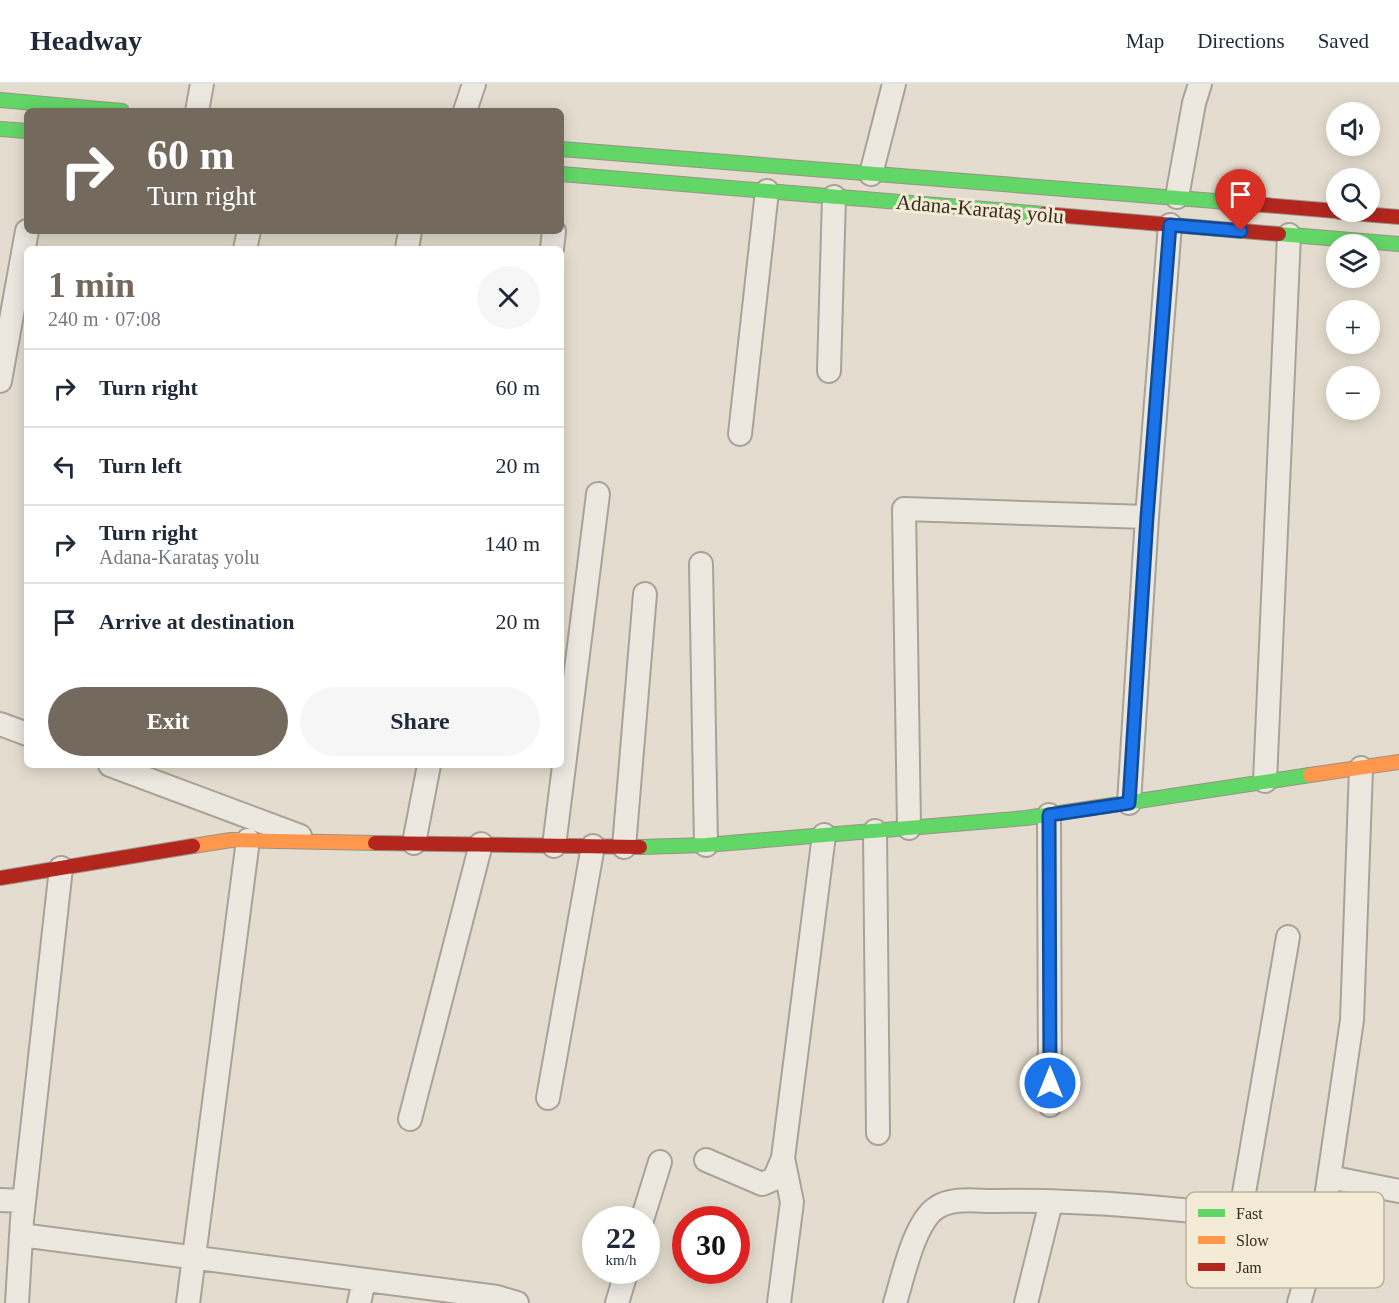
<!DOCTYPE html>
<html lang="en">
<head>
<meta charset="utf-8">
<style>
	body { margin:0; font-family:Georgia,serif; background:#f6f6f7; color:#1f2937; height:100vh; display:flex; flex-direction:column; font-size:22px; white-space:nowrap }
	* { box-sizing:border-box; margin:0 }
	p { font-size:20px; color:#747a83 }
	.icon { flex:none; width:33px; height:33px; fill:none; stroke:currentColor; stroke-width:2; stroke-linecap:round; stroke-linejoin:round }
	.map { position:relative; flex:1; overflow:hidden }
	.drawer { position:absolute; left:24px; top:162px; width:540px; height:522px; display:flex; flex-direction:column; background:#fff; border-radius:9px; box-shadow:0 3px 15px #0003 }
	.drawer>* { flex:none }
	.hud { position:absolute; left:24px; top:24px; width:540px; height:126px; border-radius:9px; box-shadow:0 3px 15px #0003; background:#74695d; color:#fff; overflow:hidden }
	.fabs { position:absolute; left:1326px; top:18px; display:grid; gap:12px }
	.fabs a { display:grid; place-items:center; width:54px; height:54px; border-radius:50%; background:#fff; box-shadow:0 3px 15px #0003; font-size:30px }
	.speed { position:absolute; left:582px; top:1122px; display:flex; gap:12px; font-size:30px; font-weight:700; text-align:center }
	.speed>* { display:grid; place-content:center; width:78px; height:78px; border-radius:50%; background:#fff; box-shadow:0 3px 15px #0003; line-height:1 }
	.speed small { font-size:15px; font-weight:400 }
	.speed .limit { border:9px solid #d22; background:#fff; color:#111 }
	.pin { position:absolute; display:grid; place-items:center; width:51px; height:51px; color:#fff; margin:-62px -26px; border-radius:50% 50% 50% 0; rotate:-45deg; box-shadow:0 0 6px #0007 }
	.pin .icon { rotate:45deg }
	.me { position:absolute; width:66px; margin:-33px; rotate:0deg; stroke-linejoin:round; filter:drop-shadow(0 0 4px #0008) }
	.turn { display:flex; align-items:center; gap:21px; height:126px; padding:0 24px; font-size:27px }
	.turn .icon { width:78px; height:78px; stroke-width:2.5 }
	.turn b { display:block; font-size:42px; line-height:51px }
	.round { display:grid; place-items:center; flex:none; width:63px; height:63px; border-radius:32px; background:#f6f6f7 }
	.summary { display:flex; align-items:center; justify-content:space-between; height:102px; padding:0 24px }
	h1 { font-size:36px; font-weight:800; line-height:45px; color:#74695d }
	.button { display:flex; gap:12px; margin-top:auto; padding:12px 24px }
	.button a { flex:1; height:69px; border-radius:36px; background:#74695d; color:#fff; font-size:24px; font-weight:800; line-height:69px; text-align:center }
	.button a+a { background:#f6f6f7; color:#1f2937 }
	ul { padding:0; list-style:none }
	li { display:flex; align-items:center; gap:18px; height:78px; padding:0 24px; border-top:2px solid #e0e1e3 }
	li div { flex:1 }
	li b { display:block; font-size:22px }
	li em { font-style:normal }
	header { display:flex; align-items:center; gap:36px; box-sizing:border-box; height:84px; padding:0 30px; background:#fff; border-bottom:2px solid #e0e1e3 }
	header strong { font-size:28px }
	nav { display:flex; gap:33px; margin-inline-start:auto; font-size:21px }
	.map>svg:first-child { display:block }
</style>
</head>
<body>
<header>
<strong>Headway</strong>
<nav><a>Map</a><a>Directions</a><a>Saved</a></nav>
</header>
<div class="map">
<svg width="1399" height="1219" viewBox="0 0 1399 1219">
	<rect width="100%" height="100%" fill="#e4ddcf"/>
	<g fill="none" stroke-linecap="round" stroke-linejoin="round">
		<g stroke="#a9a298" stroke-width="26">
			<path id="street" d="M 197,27 L 202,0
				M 465,27 L 474,0
				M 871,90 L 894,0
				M 1177,113 L 1194,19 L 1200,0
				M 245,165 L 249,147
				M 407,165 L 410,147
				M 552,165 L 554,147
				M 829,287 L 834,113
				M 0,297 L 27,147
				M 740,350 L 767,107
				M 701,480 L 706,761
				M 0,640 L 27,650
				M 110,681 L 300,752
				M 1265,697 L 1289,151
				M 1129,719 L 1147,433 L 1170,141
				M 1049,731 L 1050,1021
				M 909,744 L 904,425 L 1147,433
				M 875,747 L 878,1049
				M 414,759 L 429,681
				M 554,762 L 598,410
				M 624,763 L 645,510
				M 548,1014 L 593,762
				M 410,1035 L 481,760
				M 706,1076 L 762,1100 L 774,1095 L 783,1074 L 824,751
				M 1329,1093 L 1399,1107
				M 0,1116 L 24,1117
				M 1240,1132 L 1288,853
				M 642,1136 L 660,1078
				M 21,1151 L 497,1213 L 517,1219
				M 17,1219 L 22,1136 L 61,784
				M 188,1219 L 248,756
				M 359,1219 L 364,1197
				M 617,1219 L 627,1186
				M 779,1219 L 792,1118 L 783,1074
				M 895,1219 C 903,1193 914,1139 936,1124 C 952,1113 976,1117 994,1117 C 1104,1115 1213,1129 1322,1141
				M 1026,1219 L 1051,1118
				M 1299,1219 L 1322,1141 L 1352,936 L 1361,684"/>
		</g>
		<g stroke="#999288" stroke-width="16">
			<path id="fast" d="M 0,16 L 122,27
				M 0,45 L 27,47
				M 561,65 L 1253,120
				M 561,90 L 1044,130
				M 1279,150 L 1399,160
				M 640,763 L 706,761 L 1026,734 L 1310,691"/>
		</g>
		<g stroke="#999288" stroke-width="16">
			<path id="slow" d="M 1310,691 L 1399,678
				M 193,762 L 231,756 L 375,759"/>
		</g>
		<g stroke="#999288" stroke-width="16">
			<path id="jam" d="M 1253,120 L 1336,127
				M 1339,128 L 1399,133
				M 1044,130 L 1279,150
				M 375,759 L 640,763
				M 0,794 L 193,762"/>
		</g>
		<use href="#street" stroke="#ece8e0" stroke-width="22"/>
		<use href="#fast" stroke="#63d668" stroke-width="14"/>
		<use href="#slow" stroke="#ff974d" stroke-width="14"/>
		<use href="#jam" stroke="#b3261e" stroke-width="14"/>
	</g>
	<g fill="none" stroke-linecap="round" stroke-linejoin="round">
		<g stroke="#114b97" stroke-width="15">
			<path id="route" d="M 1050,999 L 1049,731 L 1129,719 L 1147,433 L 1170,141 L 1241,147"/>
		</g>
		<use href="#route" stroke="#1a73e8" stroke-width="10"/>
	</g>
	<g text-anchor="middle" stroke-width="6" stroke-linejoin="round" paint-order="stroke">
		<g font-size="21" fill="#382b20" stroke="#f4ebd6">
			<text transform="translate(980 125) rotate(5)" y="7">Adana-Karataş yolu</text>
		</g>
	</g>
	<rect x="1186" y="1108" width="198" height="96" rx="9" fill="#f4ebd6" stroke="#bcb19f" stroke-width="1.5"/>
	<rect x="1198" y="1125" width="27" height="8" fill="#63d668"/>
	<rect x="1198" y="1152" width="27" height="8" fill="#ff974d"/>
	<rect x="1198" y="1179" width="27" height="8" fill="#b3261e"/>
	<g font-size="16" fill="#382b20">
		<text x="1236" y="1135">Fast</text>
		<text x="1236" y="1162">Slow</text>
		<text x="1236" y="1189">Jam</text>
	</g>
</svg>
<div class="fabs">
<a><svg class="icon" aria-label="sound" viewBox="0 0 24 24"><path d="M4 9h4l5-4v14l-5-4H4zM17 9q2 3 0 6"/></svg></a>
<a><svg class="icon" aria-label="search" viewBox="0 0 24 24"><circle cx="10" cy="10" r="6"/><path d="M15 15l6 6"/></svg></a>
<a><svg class="icon" aria-label="layers" viewBox="0 0 24 24"><path d="M12 4l9 5-9 5-9-5zM3 14l9 5 9-5"/></svg></a>
<a>+</a>
<a>−</a>
</div>
<div class="speed"><div>22<small>km/h</small></div><div class="limit">30</div></div>
<div class="pin" style="left:1241px;top:147px;background:#d93025"><svg class="icon" aria-label="arrive" viewBox="0 0 24 24"><path d="M6 21V4h12l-3 4 3 4H6"/></svg></div>
<svg class="me" style="left:1050px;top:999px" viewBox="-20 -20 40 40"><circle r="17" fill="#1a73e8" stroke="#fff" stroke-width="3"/><path d="M0-11L8 9 0 5-8 9z" fill="#fff"/></svg>
<div class="hud">
<div class="turn"><svg class="icon" aria-label="right" viewBox="0 0 24 24"><path d="M7 20v-9h11M14 6l5 5-5 5"/></svg><div><b>60 m</b>Turn right</div></div>
</div>
<section class="drawer">
<div class="summary"><div><h1>1 min</h1><p>240 m · 07:08</p></div><a class="round"><svg class="icon" aria-label="close" viewBox="0 0 24 24"><path d="M6 6l12 12M18 6L6 18"/></svg></a></div>
<ul>
<li><svg class="icon" aria-label="right" viewBox="0 0 24 24"><path d="M7 20v-9h11M14 6l5 5-5 5"/></svg><div><b>Turn right</b></div><em>60 m</em></li>
<li><svg class="icon" aria-label="left" viewBox="0 0 24 24"><path d="M17 20v-9H6M10 6l-5 5 5 5"/></svg><div><b>Turn left</b></div><em>20 m</em></li>
<li><svg class="icon" aria-label="right" viewBox="0 0 24 24"><path d="M7 20v-9h11M14 6l5 5-5 5"/></svg><div><b>Turn right</b><p>Adana-Karataş yolu</p></div><em>140 m</em></li>
<li><svg class="icon" aria-label="arrive" viewBox="0 0 24 24"><path d="M6 21V4h12l-3 4 3 4H6"/></svg><div><b>Arrive at destination</b></div><em>20 m</em></li>
</ul>
<div class="button"><a>Exit</a><a>Share</a></div>
</section>
</div>
</body>
</html>
